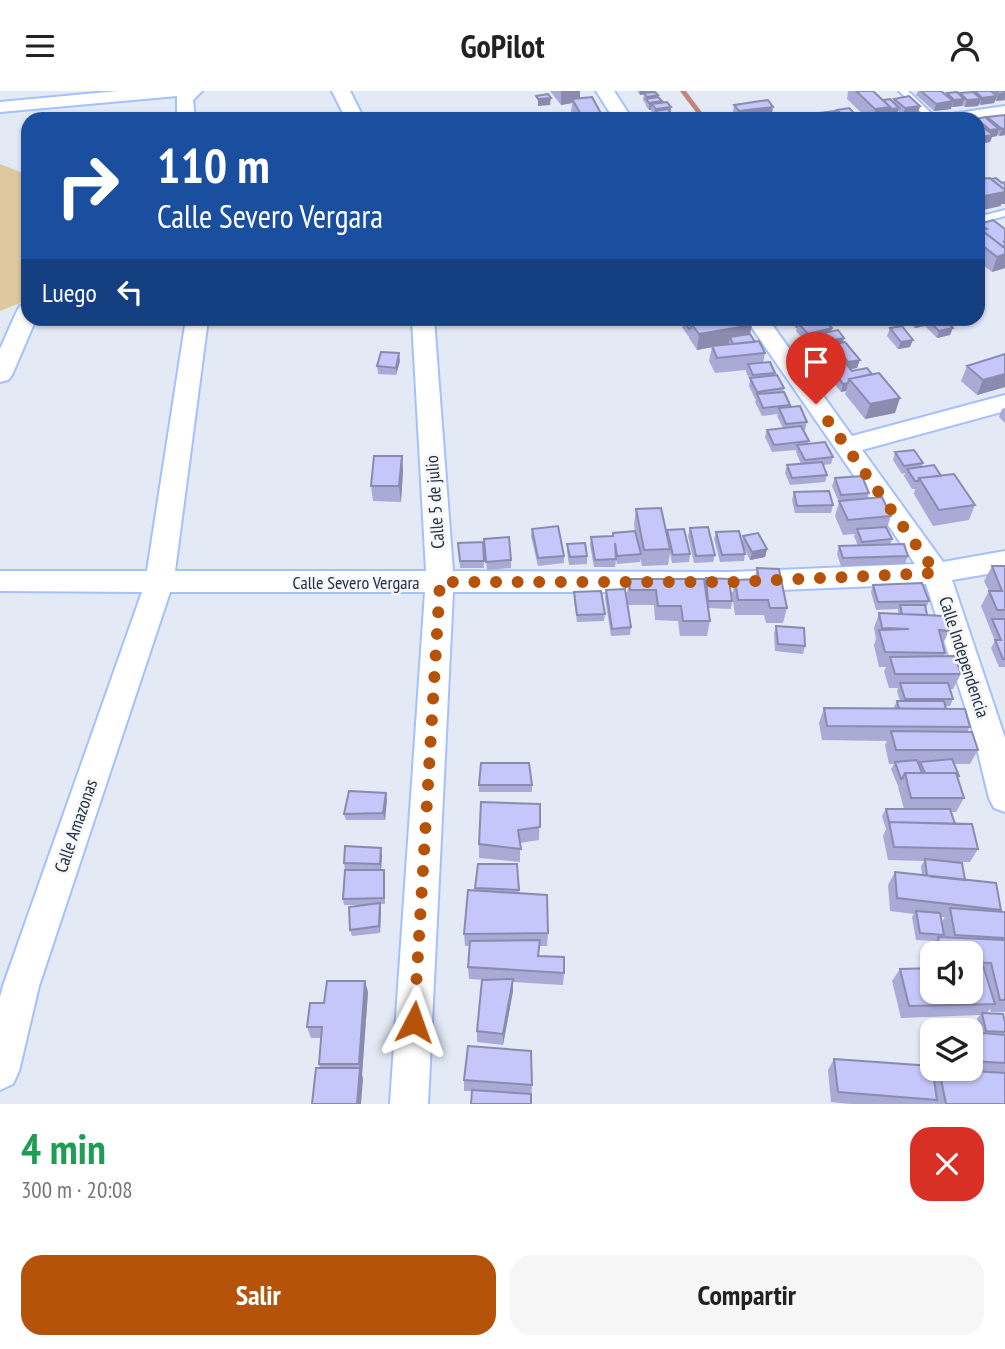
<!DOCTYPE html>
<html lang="es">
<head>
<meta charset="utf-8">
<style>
	body { margin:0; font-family:"PT Sans Narrow",sans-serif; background:#f6f6f6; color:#222; height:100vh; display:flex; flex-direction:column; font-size:26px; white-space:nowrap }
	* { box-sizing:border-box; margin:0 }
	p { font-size:23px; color:#767676 }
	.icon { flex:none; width:38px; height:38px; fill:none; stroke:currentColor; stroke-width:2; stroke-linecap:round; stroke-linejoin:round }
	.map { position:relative; height:1013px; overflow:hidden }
	.side { display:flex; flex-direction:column; background:#fff; flex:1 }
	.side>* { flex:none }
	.hud { position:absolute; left:21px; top:21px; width:964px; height:214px; border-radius:21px; box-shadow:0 2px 5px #0004; background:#1a4fa0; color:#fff; overflow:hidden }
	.fabs { position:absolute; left:920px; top:850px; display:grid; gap:14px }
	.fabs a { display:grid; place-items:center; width:63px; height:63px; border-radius:14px; background:#fff; box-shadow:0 2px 5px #0004; font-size:35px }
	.pin { position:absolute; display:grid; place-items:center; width:60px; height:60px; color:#fff; margin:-72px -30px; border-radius:50% 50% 50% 0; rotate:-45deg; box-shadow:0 0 7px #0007 }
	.pin .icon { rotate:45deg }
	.me { position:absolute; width:77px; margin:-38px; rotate:4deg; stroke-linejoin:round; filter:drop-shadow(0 0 5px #0008) }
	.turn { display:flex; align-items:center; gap:24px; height:147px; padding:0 21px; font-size:32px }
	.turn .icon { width:91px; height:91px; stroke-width:2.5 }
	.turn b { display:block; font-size:49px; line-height:60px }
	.then { display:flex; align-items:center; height:66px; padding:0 21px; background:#0003; gap:14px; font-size:26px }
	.round { display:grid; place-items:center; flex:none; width:74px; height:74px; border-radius:21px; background:#f6f6f6 }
	.overview { display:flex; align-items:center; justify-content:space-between; height:119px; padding:0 21px }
	h1 { font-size:42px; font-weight:700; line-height:52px; color:#1e9e55 }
	.primary-button { display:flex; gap:14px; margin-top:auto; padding:14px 21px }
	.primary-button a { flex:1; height:80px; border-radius:21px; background:#b45309; color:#fff; font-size:28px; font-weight:700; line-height:80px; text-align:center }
	.primary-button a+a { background:#f6f6f6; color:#222 }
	header { display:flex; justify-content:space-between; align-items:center; height:91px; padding:0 21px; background:#fff; font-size:32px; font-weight:700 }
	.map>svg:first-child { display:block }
</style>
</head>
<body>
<header><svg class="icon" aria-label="menu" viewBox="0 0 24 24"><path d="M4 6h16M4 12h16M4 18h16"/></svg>GoPilot<svg class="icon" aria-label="person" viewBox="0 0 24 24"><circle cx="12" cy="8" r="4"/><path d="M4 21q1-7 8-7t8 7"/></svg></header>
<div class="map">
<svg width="1005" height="1013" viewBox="0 0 1005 1013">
	<rect width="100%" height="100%" fill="#e3e9f5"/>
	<path fill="#dec89d" d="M 0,73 L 28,84 L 28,209 L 0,220 Z"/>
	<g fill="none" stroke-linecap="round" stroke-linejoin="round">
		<path fill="#c4827d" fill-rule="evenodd" d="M 680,0 L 686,0 L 707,28 L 701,28 Z"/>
		<g stroke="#a4c1fb" stroke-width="4">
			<path id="service" d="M 899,0 L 908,0 L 937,28 L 928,28 Z
				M 1005,119 L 1005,125 L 978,132 L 978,126 Z"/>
		</g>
		<g stroke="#a4c1fb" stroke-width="4">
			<path id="minor" d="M 118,0 L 202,0 L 193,9 L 195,28 L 177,28 L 177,5 L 0,21 L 0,11 Z
				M 332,0 L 350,0 L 364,28 L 346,28 Z
				M 596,0 L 614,0 L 632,28 L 614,28 Z
				M 1005,15 L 1005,25 L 978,29 L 942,28 L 951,23 Z
				M 28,213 L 28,228 L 36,228 L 12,284 L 8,289 L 0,291 L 0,258 L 17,220 L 20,215 Z
				M 186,228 L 208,228 L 175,480 L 426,480 L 412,228 L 434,228 L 453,480 L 732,481 L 915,473 L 746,228 L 768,228 L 852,345 L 1005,304 L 1005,320 L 862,359 L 943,471 L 1005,460 L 1005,480 L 952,489 L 1005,647 L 1005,721 L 994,717 L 989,707 L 972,637 L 926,493 L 732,501 L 453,501 L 428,1013 L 390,1013 L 425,501 L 170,501 L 39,895 L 19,980 L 13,993 L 0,999 L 0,906 L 3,895 L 142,501 L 0,500 L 0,480 L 147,480 Z"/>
		</g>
		<use href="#service" fill="#fff" fill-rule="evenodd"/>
		<use href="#minor" fill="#fff" fill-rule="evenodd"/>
	</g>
	<path fill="#a9aad6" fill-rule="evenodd" d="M 550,0 L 580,0 L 580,8 L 604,28 L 568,28 L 568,26 L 573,26 L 571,23 L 572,12 L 561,14 Z
		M 637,0 L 655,0 L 657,6 L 671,23 L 670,28 L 656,28 L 656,25 L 651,20 L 651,19 L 649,19 L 646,15 L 646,13 L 643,9 L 644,3 L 640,4 Z
		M 848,0 L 873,0 L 883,9 L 893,11 L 894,8 L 920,15 L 918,22 L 903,24 L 898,20 L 897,24 L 887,25 L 887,28 L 868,28 L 847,8 Z
		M 918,0 L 941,0 L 946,5 L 947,2 L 959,4 L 960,2 L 973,1 L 974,0 L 1005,0 L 1005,9 L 996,10 L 995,9 L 994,12 L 980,14 L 979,13 L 978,15 L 965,16 L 962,14 L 962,15 L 952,16 L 951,15 L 951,18 L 934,20 L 916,4 Z
		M 734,14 L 772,23 L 738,27 L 733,21 Z
		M 837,19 L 858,26 L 858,28 L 818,28 L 819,22 L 837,22 Z
		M 1005,24 L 1005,44 L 999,45 L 997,43 L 997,45 L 992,46 L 990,51 L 978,53 L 978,28 L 987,27 L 987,26 Z
		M 980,133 L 1005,138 L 1005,177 L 992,181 L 978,170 L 978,137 Z
		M 664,228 L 683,228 L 750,244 L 765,262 L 763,272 L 775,282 L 775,284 L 784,297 L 783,301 L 790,314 L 790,316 L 807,331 L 805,339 L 803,339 L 809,350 L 808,352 L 833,366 L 831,373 L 823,374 L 827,384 L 825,391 L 790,394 L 785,382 L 787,374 L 801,373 L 796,361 L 796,359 L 772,361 L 765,346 L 767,339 L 783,337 L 777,325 L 778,323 L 762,325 L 755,311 L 756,308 L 755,308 L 749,295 L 750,289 L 746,281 L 746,279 L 715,282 L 709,270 L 712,256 L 697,259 L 689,247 L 689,245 L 688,245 L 682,236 L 683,230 L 666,232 Z
		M 788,228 L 823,228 L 832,237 L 831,241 L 844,247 L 843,251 L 857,277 L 850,278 L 895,322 L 865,328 L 845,303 L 846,300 L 841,301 L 824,279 L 825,275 L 821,276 L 812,264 L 813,259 L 807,253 L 808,250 L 806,251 L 796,240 L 797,237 L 796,237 Z
		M 907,228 L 944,228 L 950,244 L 937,247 L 925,235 L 915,237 L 906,229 Z
		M 890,237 L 910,256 L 898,258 L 887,245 Z
		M 1005,263 L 1005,296 L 977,304 L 961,290 L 967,275 Z
		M 400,270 L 396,284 L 378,283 L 377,275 Z
		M 1005,317 L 1005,332 L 999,326 L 1002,318 Z
		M 895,361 L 923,372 L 922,375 L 941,385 L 975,414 L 969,429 L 933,435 L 914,403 L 915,398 L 912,398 L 904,385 L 905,382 L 902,383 L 893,369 Z
		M 402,365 L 403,380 L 401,411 L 373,410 L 371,395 Z
		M 835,387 L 869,402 L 867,407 L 891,425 L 887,437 L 892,448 L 890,454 L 908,465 L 905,473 L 841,475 L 837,463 L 839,455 L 858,455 L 854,445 L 855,443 L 843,444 L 835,425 L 839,411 L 832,395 Z
		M 794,401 L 833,414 L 831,422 L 795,422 L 792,409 Z
		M 636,418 L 667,442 L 667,439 L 690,463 L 689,471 L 672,472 L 670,462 L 668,474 L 642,475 L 640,467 L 640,471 L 617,473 L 616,469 L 615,476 L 594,476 L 590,454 L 591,446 L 612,445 L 613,442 L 635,440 L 634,433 Z
		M 690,437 L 715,464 L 713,471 L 694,472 L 688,445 Z
		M 532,438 L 564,465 L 564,472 L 538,475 L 531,445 Z
		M 716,441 L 742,451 L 743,445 L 767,458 L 765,466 L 750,469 L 744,457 L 745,463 L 744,470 L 720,471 L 714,448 Z
		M 484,448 L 511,469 L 511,477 L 487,479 Z
		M 483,451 L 484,477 L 460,477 L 458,452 Z
		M 567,453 L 587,465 L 587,473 L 569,474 L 567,460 Z
		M 992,475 L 1005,475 L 1005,576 L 999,576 L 991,557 L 995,550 L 981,515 L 989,500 L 984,490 Z
		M 757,477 L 787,517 L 783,532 L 766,532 L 764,524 L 735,524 L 732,504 L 735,489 L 754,489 Z
		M 706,487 L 732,510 L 731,518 L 708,517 L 710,530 L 707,545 L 680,545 L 678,530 L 655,529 L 654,514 L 628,514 L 627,503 L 629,488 L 704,493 Z
		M 873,494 L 929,510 L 926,517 L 927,524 L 949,540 L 943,553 L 945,562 L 944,565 L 961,583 L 953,598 L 950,598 L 953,608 L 950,615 L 945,615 L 946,618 L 970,636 L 967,641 L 978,659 L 970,673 L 954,673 L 959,685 L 958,687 L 964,707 L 956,721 L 951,721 L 955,733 L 978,758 L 970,771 L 952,771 L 965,789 L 1001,819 L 1000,821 L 1005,821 L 1005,921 L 991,921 L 990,918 L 986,923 L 1005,931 L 1005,1013 L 935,1013 L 935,1012 L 934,1013 L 851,1013 L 831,1011 L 828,979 L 834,968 L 934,984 L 939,978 L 971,978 L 971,941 L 980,942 L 977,928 L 980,924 L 901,927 L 892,890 L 900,878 L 971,901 L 971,863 L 933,863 L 933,876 L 930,858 L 935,850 L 916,849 L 912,826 L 914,823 L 890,820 L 888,794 L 895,781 L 922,784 L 921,775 L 924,770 L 888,769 L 883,745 L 886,738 L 882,725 L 886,718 L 904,718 L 898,696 L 899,695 L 898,695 L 891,678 L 894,673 L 889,673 L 885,654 L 887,650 L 822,649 L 819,632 L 824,617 L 893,618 L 897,610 L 900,610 L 897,600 L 898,597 L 889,597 L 884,580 L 886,576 L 879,576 L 874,554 L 876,548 L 874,537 L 879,522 L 898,523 L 898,518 L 876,519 L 871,501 ZM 941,826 L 945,826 L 942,830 L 945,846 L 943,846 L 944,844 Z
		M 606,499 L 631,536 L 630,544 L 611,545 L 605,507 Z
		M 574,501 L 605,523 L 604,530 L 577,531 L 574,509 Z
		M 776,535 L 805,555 L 803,563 L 775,560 L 774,543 Z
		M 479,694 L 532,694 L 532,701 L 479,701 Z
		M 387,708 L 385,729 L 346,729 L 344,723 Z
		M 540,713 L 539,749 L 520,752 L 520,771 L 479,767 L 479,753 Z
		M 382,764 L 381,779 L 385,786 L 385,813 L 380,813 L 381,819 L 380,842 L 352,845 L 350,839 L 368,814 L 344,814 L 343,808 L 345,779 L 344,772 Z
		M 517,773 L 519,802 L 548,842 L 547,855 L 539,855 L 539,865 L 564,882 L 563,894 L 513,891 L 513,900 L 503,954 L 477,951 L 477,940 L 486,889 L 469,888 L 468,876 L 470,855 L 465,855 L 464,843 L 475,797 Z
		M 368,901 L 362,984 L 363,988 L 320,977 L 319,973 L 321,947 L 311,947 L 307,936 L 324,912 Z
		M 464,989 L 532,994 L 531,1013 L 472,1000 L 464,1000 Z"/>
	<path fill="#8a8bae" d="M 561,0 L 580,0 L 580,11 L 572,8 L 572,12 L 561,14 Z
		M 640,0 L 655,0 L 655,2 L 640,4 Z
		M 1005,2 L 1005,9 L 996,10 L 999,3 Z
		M 658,4 L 657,11 L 662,10 L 661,17 L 652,13 L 651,19 L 649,19 L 649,12 L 647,8 L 647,6 Z
		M 997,5 L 994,12 L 980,14 L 982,7 Z
		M 551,7 L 550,14 L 538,15 L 538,8 Z
		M 964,8 L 962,15 L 952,16 L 954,9 Z
		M 981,8 L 978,15 L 965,16 L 967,9 Z
		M 953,10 L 951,18 L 934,20 L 936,13 Z
		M 920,15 L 918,22 L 903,24 L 905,17 Z
		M 671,16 L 670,28 L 659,27 L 660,25 L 656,20 L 655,25 L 656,18 Z
		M 773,16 L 772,23 L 738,27 L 739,20 Z
		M 890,16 L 899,17 L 897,24 L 887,25 L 887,28 L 873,28 L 875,18 Z
		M 1005,37 L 1005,44 L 999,45 L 1002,38 Z
		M 999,38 L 997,45 L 992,46 L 990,51 L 978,53 L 980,46 L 988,44 L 990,39 Z
		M 1005,101 L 1005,113 L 1001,113 L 1001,115 L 978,120 L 979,106 Z
		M 1005,163 L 1005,177 L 992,181 L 997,166 Z
		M 805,228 L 817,228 L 798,232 L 797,237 L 796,237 L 797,229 Z
		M 927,228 L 925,235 L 915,237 L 917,230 Z
		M 752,234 L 749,249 L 730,246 L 729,253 L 697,259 L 699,243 Z
		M 832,237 L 830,245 L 809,245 L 808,250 L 806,251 L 808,243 Z
		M 953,237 L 950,244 L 937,247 L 939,240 Z
		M 844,247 L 842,255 L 815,258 L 816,253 Z
		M 913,249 L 910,256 L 898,258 L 901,251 Z
		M 399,262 L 400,270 L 396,284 L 396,277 Z
		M 843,265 L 841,272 L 826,271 L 825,275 L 821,276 L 823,268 Z
		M 860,269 L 857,277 L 846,279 L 848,271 Z
		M 1005,283 L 1005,296 L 977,304 L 983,289 Z
		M 848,292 L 846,300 L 841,301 L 843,293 Z
		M 900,307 L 895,322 L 865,328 L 870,313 Z
		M 402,365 L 403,380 L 401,411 L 399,395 Z
		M 767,458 L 765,466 L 750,469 L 752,461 Z
		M 386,702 L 387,708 L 385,729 L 383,722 Z
		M 381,757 L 382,764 L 381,780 L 380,773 Z
		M 380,812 L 381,819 L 380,842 L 379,835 Z
		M 513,888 L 513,900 L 503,954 L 503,943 Z
		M 365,890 L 368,901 L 362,984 L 363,988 L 361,1013 L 357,1013 L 360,978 L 359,973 Z"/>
	<path fill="#c5c6f9" stroke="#8a8bae" stroke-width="2" d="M 856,0 L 873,0 L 890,16 L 875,18 Z
		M 921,0 L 941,0 L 953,10 L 936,13 Z
		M 975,0 L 991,0 L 997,5 L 982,7 Z
		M 995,0 L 1005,0 L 1005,2 L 999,3 Z
		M 655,1 L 658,4 L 647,6 L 644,2 Z
		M 957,1 L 964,8 L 954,9 L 947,2 Z
		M 973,1 L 981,8 L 967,9 L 960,2 Z
		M 548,3 L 551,7 L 538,8 L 536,5 Z
		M 909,5 L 920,15 L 905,17 L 894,8 Z
		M 592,6 L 604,28 L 569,28 L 568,26 L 582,25 L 572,8 Z
		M 658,6 L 662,10 L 649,12 L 646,8 Z
		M 890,8 L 899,17 L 889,18 L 890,16 L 883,9 Z
		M 768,9 L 773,16 L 739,20 L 734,14 Z
		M 667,11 L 671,16 L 656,18 L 652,13 Z
		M 849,17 L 858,26 L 847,28 L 837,19 Z
		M 668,18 L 671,23 L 660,25 L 656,20 Z
		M 835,20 L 842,28 L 825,28 L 819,22 Z
		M 1005,24 L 1005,37 L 1002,38 L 987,26 Z
		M 669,26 L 670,28 L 660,28 L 659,27 Z
		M 985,26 L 999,38 L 990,39 L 978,29 L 978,28 L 976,28 Z
		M 978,32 L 993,44 L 980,46 L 978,44 Z
		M 990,87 L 1005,99 L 1005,101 L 979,106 L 978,105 L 978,88 Z
		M 996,87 L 1002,92 L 1005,91 L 1005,99 L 991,88 Z
		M 993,129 L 1005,138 L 1005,150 L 1003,151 L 1005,150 L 1005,155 L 1003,156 L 982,139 L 987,138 L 980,133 Z
		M 978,137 L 1005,157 L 1005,163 L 997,166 L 978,151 Z
		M 683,228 L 719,228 L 691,232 L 691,237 L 689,238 Z
		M 719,228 L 747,228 L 752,234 L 699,243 L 691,232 Z
		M 817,228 L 823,228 L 832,237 L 808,243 L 798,232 Z
		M 927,228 L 944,228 L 953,237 L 939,240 Z
		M 902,235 L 913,249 L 901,251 L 890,237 Z
		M 838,239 L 844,247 L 816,253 L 809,245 Z
		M 750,243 L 755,251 L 733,253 L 730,246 Z
		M 759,250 L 765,262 L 717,267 L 712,255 Z
		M 845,251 L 860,269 L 848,271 L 843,265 L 823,268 L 814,257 Z
		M 381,261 L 399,262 L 396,277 L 377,275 Z
		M 1005,263 L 1005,283 L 983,289 L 967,275 Z
		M 842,268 L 852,280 L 867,277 L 872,283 L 849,288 L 848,292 L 843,293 L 826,271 Z
		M 770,271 L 775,282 L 753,284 L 748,273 Z
		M 879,282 L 900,307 L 870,313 L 849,288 Z
		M 777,284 L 784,297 L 757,301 L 750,287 Z
		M 784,301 L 790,314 L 763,317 L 757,303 Z
		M 800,315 L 807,331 L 786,333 L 779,317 Z
		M 801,335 L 809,350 L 774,354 L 767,339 Z
		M 825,351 L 833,366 L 805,369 L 797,354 Z
		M 914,359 L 923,372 L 904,375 L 895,361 Z
		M 374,365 L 402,365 L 399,395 L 371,395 Z
		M 822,371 L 827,384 L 792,387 L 787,374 Z
		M 934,374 L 941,385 L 919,387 L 918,390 L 915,390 L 907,378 Z
		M 954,383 L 975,414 L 939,419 L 919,387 Z
		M 862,385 L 869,402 L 841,404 L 835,387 Z
		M 829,400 L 833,414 L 797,415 L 794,401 Z
		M 882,406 L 891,425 L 848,429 L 839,410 Z
		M 661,417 L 670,458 L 644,459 L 636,418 Z
		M 558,435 L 564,465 L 538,467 L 532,438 Z
		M 708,436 L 715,464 L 696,465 L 690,437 Z
		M 886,436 L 892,448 L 862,451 L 857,438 Z
		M 684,438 L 690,463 L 673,464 L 667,439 Z
		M 635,440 L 641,463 L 617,465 L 615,452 L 616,468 L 595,469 L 591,446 L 613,445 L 613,442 Z
		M 739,440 L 745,463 L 722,464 L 716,441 Z
		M 758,442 L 767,458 L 752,461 L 743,445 Z
		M 509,446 L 511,469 L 486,471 L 484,448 Z
		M 483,451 L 484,470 L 460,470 L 458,452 Z
		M 585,452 L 587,465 L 570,466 L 567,453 Z
		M 904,453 L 908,465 L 843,467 L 839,455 Z
		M 992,475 L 1005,475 L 1005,519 L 997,519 L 989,500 L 1002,500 Z
		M 757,477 L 779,478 L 787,517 L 770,517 L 768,509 L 738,509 L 735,489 L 759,488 Z
		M 706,487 L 729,488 L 732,510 L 708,510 Z
		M 629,488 L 704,488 L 710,530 L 683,530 L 681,515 L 658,515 L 656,499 L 630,499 Z
		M 922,492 L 929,510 L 878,511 L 873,494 Z
		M 625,498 L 631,536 L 612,538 L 606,499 Z
		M 601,500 L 605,523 L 577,524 L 574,501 Z
		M 900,514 L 925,514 L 927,524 L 902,523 Z
		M 879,522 L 945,525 L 949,540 L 939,539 L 945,562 L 885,561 L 879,539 L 909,538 L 882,537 Z
		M 992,528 L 1005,528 L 1005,568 L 1003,568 L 995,549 L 1001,549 Z
		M 776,535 L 804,537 L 805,555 L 778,553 Z
		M 955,565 L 961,583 L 895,583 L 890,566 Z
		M 900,592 L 948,592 L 953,608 L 905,608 Z
		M 897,610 L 944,610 L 946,618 L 899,618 Z
		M 824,617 L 965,618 L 970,636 L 827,635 Z
		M 891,640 L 972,641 L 978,659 L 896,659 Z
		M 952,668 L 959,685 L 957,685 L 956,682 L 925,682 L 920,671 Z
		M 917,669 L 922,682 L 905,682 L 902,688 L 901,688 L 895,671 Z
		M 481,672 L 529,672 L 532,694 L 479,694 Z
		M 905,682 L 956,682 L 964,707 L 911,707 Z
		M 349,700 L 386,702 L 383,722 L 344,723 Z
		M 481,711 L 540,713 L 540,736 L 518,739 L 521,758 L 479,753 Z
		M 886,718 L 950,718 L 955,733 L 889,731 L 890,735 Z
		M 889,731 L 972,733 L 978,758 L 894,756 Z
		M 345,755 L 381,757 L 380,773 L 344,772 Z
		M 925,768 L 962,772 L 965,789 L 927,785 Z
		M 478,773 L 517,773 L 519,799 L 475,797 Z
		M 345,779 L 384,779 L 384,807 L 343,808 Z
		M 895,781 L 996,792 L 1001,819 L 897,807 Z
		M 468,799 L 547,804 L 548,842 L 464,843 Z
		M 380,812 L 379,835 L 350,839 L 349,816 Z
		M 950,817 L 1005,821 L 1005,847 L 955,844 Z
		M 916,820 L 940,822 L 944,844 L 920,842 Z
		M 938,846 L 1005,849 L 1005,909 L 1000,909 L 991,872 L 971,871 L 971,863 L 941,863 Z
		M 540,849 L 538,865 L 564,866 L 564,882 L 468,876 L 470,850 Z
		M 971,875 L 983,875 L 995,913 L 909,915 L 900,878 L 933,877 L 933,901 L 971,901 Z
		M 513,888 L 503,943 L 477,940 L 482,889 Z
		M 327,890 L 365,890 L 359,973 L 319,973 L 322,936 L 307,936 L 310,912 L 324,912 Z
		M 982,922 L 1003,923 L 1005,931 L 1005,941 L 986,940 Z
		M 971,941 L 1005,944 L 1005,972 L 971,970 Z
		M 468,955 L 531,960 L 532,994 L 464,989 Z
		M 834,968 L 932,975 L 937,1009 L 838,1001 Z
		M 316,977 L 360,977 L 357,1013 L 312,1013 Z
		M 939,978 L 1005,982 L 1005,1013 L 946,1013 Z
		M 472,999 L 531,1003 L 531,1013 L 471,1013 Z"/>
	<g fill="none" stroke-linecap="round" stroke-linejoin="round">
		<path stroke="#b45309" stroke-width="12" stroke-dasharray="0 21.6" d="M 414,931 L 440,491 L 732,491 L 936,482 L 816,313"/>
	</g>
	<g text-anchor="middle" stroke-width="5" stroke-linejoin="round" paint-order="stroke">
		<g font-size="18" fill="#242f46" stroke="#f6f6f6">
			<text transform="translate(435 411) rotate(-94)" y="6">Calle 5 de julio</text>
			<text x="356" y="498">Calle Severo Vergara</text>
			<text transform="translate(964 566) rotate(72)" y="6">Calle Independencia</text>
			<text transform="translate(76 735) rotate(-71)" y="6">Calle Amazonas</text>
		</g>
	</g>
</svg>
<div class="fabs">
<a><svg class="icon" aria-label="sound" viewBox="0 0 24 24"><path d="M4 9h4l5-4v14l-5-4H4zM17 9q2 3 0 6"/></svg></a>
<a><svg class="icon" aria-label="layers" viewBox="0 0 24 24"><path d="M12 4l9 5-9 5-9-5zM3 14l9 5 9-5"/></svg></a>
</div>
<div class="pin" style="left:816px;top:313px;background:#d93025"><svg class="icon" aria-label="arrive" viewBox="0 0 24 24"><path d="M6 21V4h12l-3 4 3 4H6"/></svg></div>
<svg class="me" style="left:414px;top:931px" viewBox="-20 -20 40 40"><path d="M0-17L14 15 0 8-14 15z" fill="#b45309" stroke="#fff" stroke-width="4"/></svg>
<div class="hud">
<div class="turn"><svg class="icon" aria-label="right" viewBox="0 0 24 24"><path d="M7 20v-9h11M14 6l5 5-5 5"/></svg><div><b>110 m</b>Calle Severo Vergara</div></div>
<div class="then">Luego<svg class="icon" aria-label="left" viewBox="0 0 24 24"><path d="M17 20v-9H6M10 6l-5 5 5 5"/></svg></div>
</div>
</div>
<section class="side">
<div class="overview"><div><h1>4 min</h1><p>300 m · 20:08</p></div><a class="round" style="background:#d93025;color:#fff"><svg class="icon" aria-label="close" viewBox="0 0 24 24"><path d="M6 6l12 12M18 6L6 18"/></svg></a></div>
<div class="primary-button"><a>Salir</a><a>Compartir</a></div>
</section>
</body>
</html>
